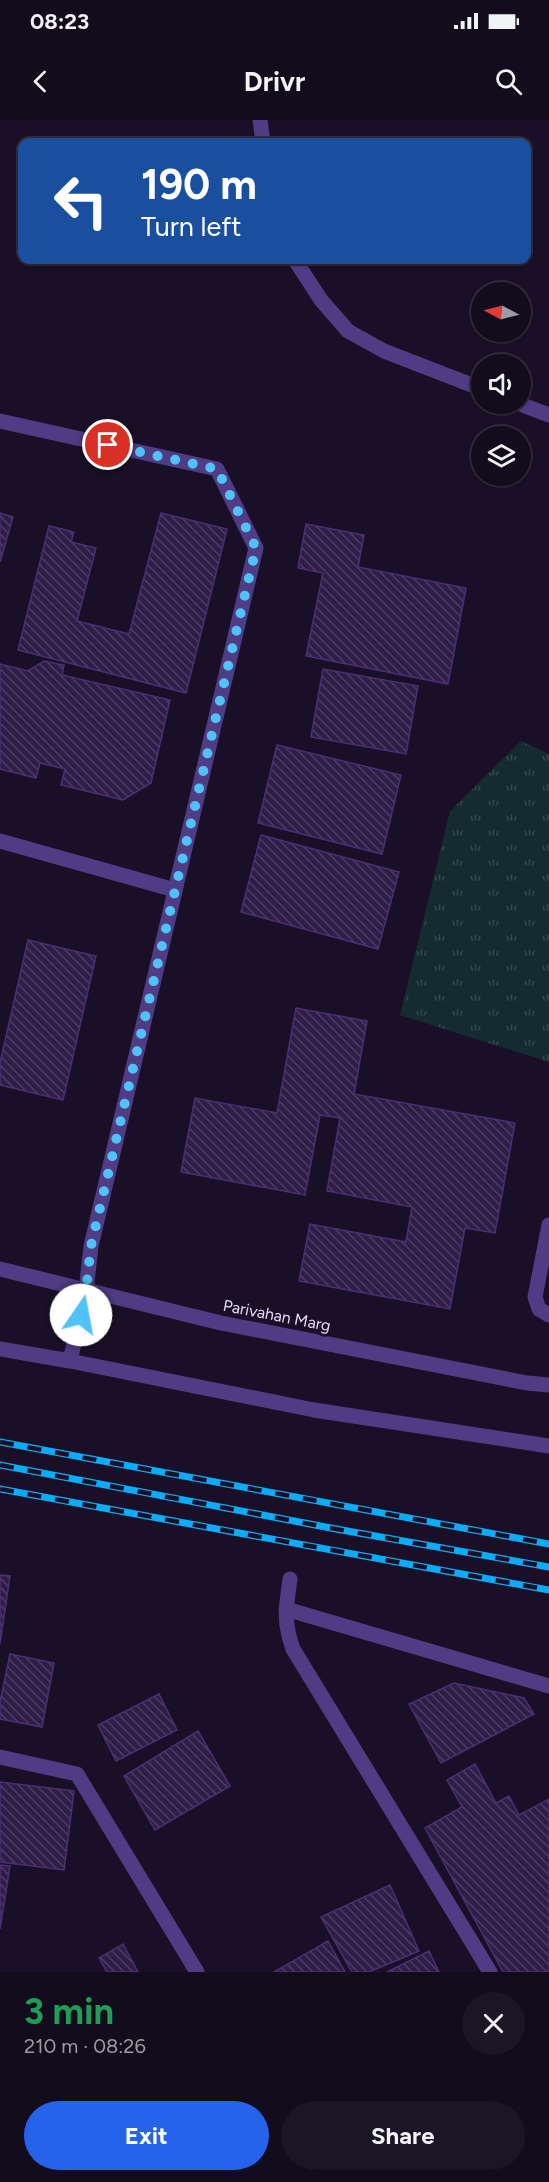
<!DOCTYPE html>
<html lang="en">
<head>
<meta charset="utf-8">
<style>
	body { margin:0; font-family:Figtree,sans-serif; background:#1c1526; color:#f1f3f6; height:100vh; display:flex; flex-direction:column; font-size:22px; white-space:nowrap }
	* { box-sizing:border-box; margin:0 }
	p { font-size:20px; color:#9d9ba4 }
	.icon { flex:none; width:33px; height:33px; fill:none; stroke:currentColor; stroke-width:2; stroke-linecap:round; stroke-linejoin:round }
	.map { position:relative; height:1852px; overflow:hidden }
	.side { display:flex; flex-direction:column; background:#130c1d; flex:1 }
	.side>* { flex:none }
	.banner { position:absolute; left:18px; top:18px; width:513px; height:126px; border-radius:12px; box-shadow:0 2px 4px #0004,0 0 0 2px #322c3b; background:#1a4fa0; color:#fff; overflow:hidden }
	.needle { width:39px; rotate:277deg }
	.tools { position:absolute; left:471px; top:162px; display:grid; gap:12px }
	.tools a { display:grid; place-items:center; width:60px; height:60px; border-radius:50%; background:#130c1d; box-shadow:0 2px 4px #0004,0 0 0 2px #322c3b; font-size:30px }
	.pin { position:absolute; display:grid; place-items:center; width:51px; height:51px; color:#fff; margin:-26px; border:3px solid #fff; border-radius:50%; box-shadow:0 2px 6px #0007 }
	.me { position:absolute; width:66px; margin:-33px; rotate:12deg; stroke-linejoin:round; filter:drop-shadow(0 0 4px #0008) }
	.turn { display:flex; align-items:center; gap:21px; height:126px; padding:0 24px; font-size:27px }
	.turn .icon { width:78px; height:78px; stroke-width:2.5 }
	.turn b { display:block; font-size:42px; line-height:51px }
	.round { display:grid; place-items:center; flex:none; width:63px; height:63px; border-radius:32px; background:#1c1526 }
	.head { display:flex; align-items:center; justify-content:space-between; height:102px; padding:0 24px }
	h1 { font-size:36px; font-weight:700; line-height:45px; color:#1e9e55 }
	.button { display:flex; gap:12px; margin-top:auto; padding:12px 24px }
	.button a { flex:1; height:69px; border-radius:36px; background:#2563eb; color:#fff; font-size:24px; font-weight:700; line-height:69px; text-align:center }
	.button a+a { background:#1c1526; color:#f1f3f6 }
	.status { display:flex; justify-content:space-between; align-items:center; height:42px; padding:0 30px; background:#130c1d; direction:ltr }
	.status svg { height:16px; fill:currentColor }
	header { display:flex; justify-content:space-between; align-items:center; height:78px; padding:0 24px; background:#130c1d; font-size:27px; font-weight:700 }
	.map>svg:first-child { display:block }
</style>
</head>
<body>
<div class="status"><b>08:23</b><svg viewBox="0 0 49 12"><path d="M0 12V9h3v3zM5 12V6h3v6zM10 12V3h3v9zM15 12V0h3v12zM26 1h20v11H26zM47 4h2v5h-2z"/></svg></div>
<header><svg class="icon" aria-label="back" viewBox="0 0 24 24"><path d="M15 5l-7 7 7 7"/></svg>Drivr<svg class="icon" aria-label="search" viewBox="0 0 24 24"><circle cx="10" cy="10" r="6"/><path d="M15 15l6 6"/></svg></header>
<div class="map">
<svg width="549" height="1852" viewBox="0 0 549 1852">
	<defs>
		<pattern id="grass-tufts" width="24" height="20" patternUnits="userSpaceOnUse" patternTransform="scale(1.5)"><rect width="24" height="20" fill="#132b31"/><path d="M3 7l-1-3M5 7V3M7 7l1-3M15 17l-1-3M17 17v-4M19 17l1-3" fill="none" stroke="#354950"/></pattern>
		<pattern id="building-back-hatch" width="6" height="6" patternUnits="userSpaceOnUse" patternTransform="scale(1.5)"><rect width="6" height="6" fill="#2e1d47"/><path d="M-1 5l2 2M0 0l6 6M5-1l2 2" fill="none" stroke="#4c3d63"/></pattern>
	</defs>
	<rect width="100%" height="100%" fill="#191027"/>
	<path fill="url(#grass-tufts)" d="M 521,621 L 549,634 L 549,942 L 400,895 L 450,691 Z"/>
	<path fill="url(#building-back-hatch)" stroke="#4b2f73" stroke-width="1.5" d="M 0,393 L 13,397 L 0,442 Z
		M 161,393 L 227,409 L 186,573 L 18,530 L 49,406 L 74,412 L 71,422 L 96,428 L 77,501 L 129,514 Z
		M 306,404 L 364,415 L 358,447 L 466,468 L 448,564 L 306,536 L 323,453 L 298,448 Z
		M 44,541 L 64,545 L 62,555 L 170,580 L 151,663 L 123,680 L 61,665 L 65,649 L 40,643 L 36,658 L 0,649 L 0,544 L 28,551 Z
		M 323,549 L 418,566 L 406,634 L 311,617 Z
		M 277,625 L 401,655 L 382,734 L 258,703 Z
		M 261,715 L 399,752 L 378,829 L 241,792 Z
		M 28,820 L 96,836 L 63,980 L 0,965 L 0,943 Z
		M 296,888 L 367,901 L 354,974 L 515,1003 L 495,1113 L 465,1108 L 450,1189 L 299,1161 L 310,1104 L 406,1122 L 412,1087 L 327,1071 L 340,998 L 320,995 L 305,1075 L 181,1052 L 195,978 L 277,993 Z
		M 0,1455 L 10,1456 L 0,1524 Z
		M 10,1534 L 54,1543 L 42,1607 L 0,1599 L 0,1582 Z
		M 454,1563 L 524,1578 L 534,1594 L 441,1643 L 409,1584 Z
		M 159,1574 L 177,1610 L 116,1641 L 98,1605 Z
		M 198,1611 L 230,1666 L 155,1710 L 124,1656 Z
		M 475,1644 L 496,1683 L 509,1676 L 519,1695 L 549,1679 L 549,1852 L 503,1852 L 425,1708 L 462,1687 L 447,1660 Z
		M 0,1662 L 74,1671 L 64,1750 L 0,1742 Z
		M 0,1745 L 10,1746 L 0,1809 Z
		M 390,1765 L 419,1831 L 369,1852 L 352,1852 L 321,1797 Z
		M 328,1821 L 345,1852 L 274,1852 Z
		M 123,1824 L 138,1852 L 107,1852 L 99,1838 Z
		M 429,1831 L 439,1852 L 387,1852 Z"/>
	<g fill="none" stroke-linecap="round" stroke-linejoin="round">
		<path stroke="#4f3c84" stroke-width="15" d="M 260,0 L 263,22
			M 295,140 L 321,180 L 348,211 L 384,231 L 482,269
			M 520,284 L 549,295
			M 0,301 L 217,349 L 256,428 L 91,1126 L 86,1171 L 70,1241
			M 0,721 L 175,770
			M 549,1105 L 535,1177 L 539,1189 L 549,1195
			M 0,1149 L 221,1203 L 527,1263 L 549,1265
			M 0,1229 L 70,1241 L 314,1290 L 549,1326
			M 290,1459 C 286,1488 283,1501 293,1529 L 490,1852
			M 286,1489 L 549,1566
			M 0,1637 L 77,1654 L 197,1852"/>
		<g stroke="#08acf9" stroke-width="7">
			<path id="rail" d="M 0,1322 L 549,1424
				M 0,1345 L 336,1409 L 549,1447
				M 0,1369 L 549,1470"/>
		</g>
		<use href="#rail" stroke="#191027" stroke-width="4.5" stroke-dasharray="14" stroke-linecap="butt"/>
	</g>
	<g fill="none" stroke-linecap="round" stroke-linejoin="round">
		<path stroke="#4fc3f7" stroke-width="10" stroke-dasharray="0 18" d="M 81,1195 L 86,1171 L 91,1126 L 256,428 L 217,349 L 108,325"/>
	</g>
	<g text-anchor="middle" stroke-width="6" stroke-linejoin="round" paint-order="stroke">
		<g font-size="16" fill="#e4d7fe" stroke="#191027">
			<text transform="translate(277 1195) rotate(11)" y="6">Parivahan Marg</text>
		</g>
	</g>
</svg>
<div class="tools">
<a><svg class="needle" viewBox="-14 -14 28 28"><path d="M0-13l5 13h-10z" fill="#e53935"/><path d="M0 13l5-13h-10z" fill="#9d9ba4"/></svg></a>
<a><svg class="icon" aria-label="sound" viewBox="0 0 24 24"><path d="M4 9h4l5-4v14l-5-4H4zM17 9q2 3 0 6"/></svg></a>
<a><svg class="icon" aria-label="layers" viewBox="0 0 24 24"><path d="M12 4l9 5-9 5-9-5zM3 14l9 5 9-5"/></svg></a>
</div>
<div class="pin" style="left:108px;top:325px;background:#d93025"><svg class="icon" aria-label="arrive" viewBox="0 0 24 24"><path d="M6 21V4h12l-3 4 3 4H6"/></svg></div>
<svg class="me" style="left:81px;top:1195px" viewBox="-20 -20 40 40"><circle r="19" fill="#fff"/><path d="M0-13L10 11 0 6-10 11z" fill="#4fc3f7"/></svg>
<div class="banner">
<div class="turn"><svg class="icon" aria-label="left" viewBox="0 0 24 24"><path d="M17 20v-9H6M10 6l-5 5 5 5"/></svg><div><b>190 m</b>Turn left</div></div>
</div>
</div>
<section class="side">
<div class="head"><div><h1>3 min</h1><p>210 m · 08:26</p></div><a class="round"><svg class="icon" aria-label="close" viewBox="0 0 24 24"><path d="M6 6l12 12M18 6L6 18"/></svg></a></div>
<div class="button"><a>Exit</a><a>Share</a></div>
</section>
</body>
</html>
